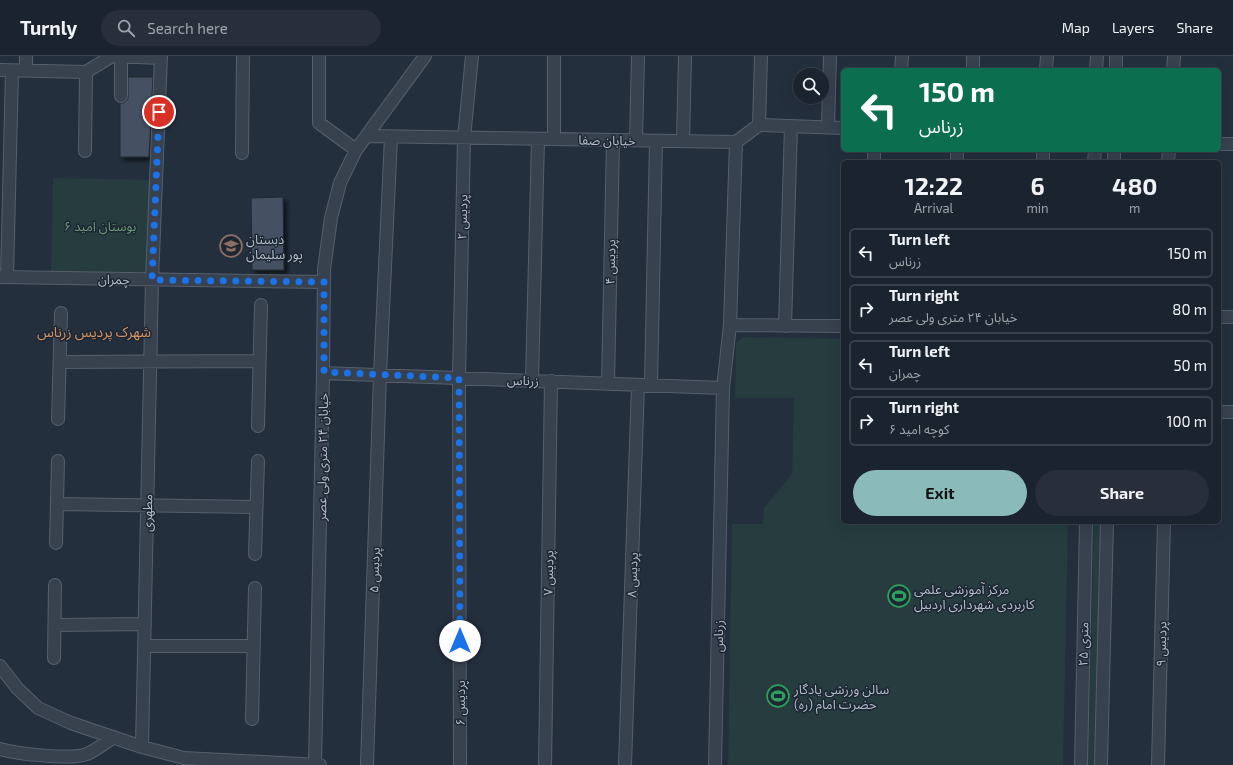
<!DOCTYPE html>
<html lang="en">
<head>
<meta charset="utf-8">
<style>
	body { margin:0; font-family:"Exo 2","Noto Sans Arabic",sans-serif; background:#282f3a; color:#f1f3f6; height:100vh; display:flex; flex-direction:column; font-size:15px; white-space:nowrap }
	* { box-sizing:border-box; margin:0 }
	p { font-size:13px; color:#a0a4aa }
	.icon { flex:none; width:22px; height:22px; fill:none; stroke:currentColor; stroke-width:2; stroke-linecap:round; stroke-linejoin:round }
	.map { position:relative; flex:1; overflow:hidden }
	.side { position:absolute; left:841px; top:104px; width:380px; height:364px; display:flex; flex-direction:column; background:#1b232e; border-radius:6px; box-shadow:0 4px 16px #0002,0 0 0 1px #39404a }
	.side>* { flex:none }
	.top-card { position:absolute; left:841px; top:12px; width:380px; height:84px; border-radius:6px; box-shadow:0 4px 16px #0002,0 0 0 1px #39404a; background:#0b6e4f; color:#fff; overflow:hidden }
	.fabs { position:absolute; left:793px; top:12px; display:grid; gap:8px }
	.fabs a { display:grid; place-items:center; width:36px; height:36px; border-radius:50%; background:#1b232e; box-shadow:0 4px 16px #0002,0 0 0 1px #39404a; font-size:20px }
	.pin { position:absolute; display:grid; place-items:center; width:34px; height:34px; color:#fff; margin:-17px; border:2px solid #fff; border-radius:50%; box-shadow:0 1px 4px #0007 }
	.me { position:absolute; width:44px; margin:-22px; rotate:0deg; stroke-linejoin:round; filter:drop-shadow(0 0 3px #0008) }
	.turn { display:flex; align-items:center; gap:14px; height:84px; padding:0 12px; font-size:18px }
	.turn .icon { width:52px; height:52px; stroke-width:2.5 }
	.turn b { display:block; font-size:28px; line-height:34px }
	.eta { display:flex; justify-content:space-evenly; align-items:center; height:68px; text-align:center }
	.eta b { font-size:24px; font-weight:700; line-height:28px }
	.cta { display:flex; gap:8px; margin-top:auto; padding:8px 12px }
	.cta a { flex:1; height:46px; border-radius:24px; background:#8bbbb9; color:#111; font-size:16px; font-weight:700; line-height:46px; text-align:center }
	.cta a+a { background:#282f3a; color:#f1f3f6 }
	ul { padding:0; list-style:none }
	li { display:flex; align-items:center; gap:12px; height:50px; margin:0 8px 6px; padding:0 4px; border:2px solid #39404a; border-radius:6px }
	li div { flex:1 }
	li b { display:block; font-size:15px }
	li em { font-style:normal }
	header { display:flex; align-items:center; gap:24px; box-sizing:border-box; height:56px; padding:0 20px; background:#1b232e; border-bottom:1px solid #39404a }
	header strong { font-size:19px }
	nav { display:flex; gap:22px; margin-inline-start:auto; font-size:14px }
	.search { width:280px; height:36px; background:#282f3a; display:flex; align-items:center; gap:10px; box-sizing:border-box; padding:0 14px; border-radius:22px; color:#a0a4aa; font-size:15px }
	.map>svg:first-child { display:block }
</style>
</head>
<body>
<header>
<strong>Turnly</strong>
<div class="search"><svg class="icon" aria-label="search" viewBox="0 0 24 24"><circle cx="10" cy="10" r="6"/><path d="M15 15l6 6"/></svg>Search here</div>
<nav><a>Map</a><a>Layers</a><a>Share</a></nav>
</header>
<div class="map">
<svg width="1233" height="709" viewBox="0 0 1233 709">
	<defs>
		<filter id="shadow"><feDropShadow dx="3.5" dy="3.5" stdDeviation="2" flood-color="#0009"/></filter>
	</defs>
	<rect width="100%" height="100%" fill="#242f3e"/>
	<path fill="#263c3f" d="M 53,122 L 153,124 L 149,217 L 51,217 Z
		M 744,281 L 843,283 L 843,466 L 1068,466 L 1063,709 L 728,709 L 732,468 L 763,468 L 764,452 L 792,418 L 794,342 L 735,342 L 736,286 Z
		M 1094,466 L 1100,466 L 1095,709 L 1088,709 Z"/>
	<path fill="#455162" stroke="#1f2835" filter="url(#shadow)" d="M 128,21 L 153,21 L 149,101 L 120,101 L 120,47 L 124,47 L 128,43 Z
		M 283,141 L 284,214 L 252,214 L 251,142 Z"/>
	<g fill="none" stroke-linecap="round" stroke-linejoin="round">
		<g stroke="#565f6c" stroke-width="14">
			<path id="minor" d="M 319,0 L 319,67 L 356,94
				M 121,1 L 121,40
				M 0,14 L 86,16 L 112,0 L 161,2
				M 901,14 L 902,0
				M 973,14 L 973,0
				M 1046,14 L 1047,0
				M 1096,14 L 1097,0
				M 1116,14 L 1116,0
				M 1173,14 L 1174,0
				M 26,15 L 26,0
				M 759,69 L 761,0
				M 828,71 L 830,0
				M 366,80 L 736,86 L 759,69 L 843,72
				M 554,83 L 554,0
				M 636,84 L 638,0
				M 683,85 L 685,0
				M 1219,88 L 1233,88
				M 85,95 L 86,16
				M 242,97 L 243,0
				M 874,106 L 874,94
				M 957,106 L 957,94
				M 1043,106 L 1043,94
				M 1094,106 L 1095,94
				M 1114,106 L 1114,94
				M 1168,106 L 1169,94
				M 0,221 L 324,226
				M 7,221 L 12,15
				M 1219,261 L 1233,261
				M 730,269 L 843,270
				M 785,270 L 791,70
				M 60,306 L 258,305
				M 323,317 L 723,332
				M 532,324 L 538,83
				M 608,327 L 613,84
				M 651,329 L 656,85
				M 1219,356 L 1233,356
				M 58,363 L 61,257
				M 258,370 L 261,249
				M 57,448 L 256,451
				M 56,487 L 58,405
				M 255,498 L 258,405
				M 55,569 L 145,568
				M 145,590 L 253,590
				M 54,602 L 55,529
				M 0,610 L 17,632 L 38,652 L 71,667 L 142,691 L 184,702 L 320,709
				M 252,663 L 255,532
				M 142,691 L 152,224 L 161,0
				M 0,693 C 18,698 71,704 87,698 C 96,694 106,686 114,681
				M 315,709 L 323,317 L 324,213 L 331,162 L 340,127 L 356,94 L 425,0
				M 367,709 L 380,319 L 391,81
				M 460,709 L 459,322 L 464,82 L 472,0
				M 545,709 L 551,325
				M 625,709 L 638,329
				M 715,709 L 723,332 L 730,269 L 736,86
				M 1081,709 L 1086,466
				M 1101,709 L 1107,466
				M 1158,709 L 1164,466"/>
		</g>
		<use href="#minor" stroke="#38414e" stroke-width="12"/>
	</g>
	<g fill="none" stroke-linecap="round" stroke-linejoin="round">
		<path stroke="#1a73e8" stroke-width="7" stroke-dasharray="0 12.6" d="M 159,56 L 152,224 L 324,226 L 324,316 L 459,322 L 460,585"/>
	</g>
	<defs>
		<g id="school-ring" transform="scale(1.15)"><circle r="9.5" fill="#1d2633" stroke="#8d6e63" stroke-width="1.5"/><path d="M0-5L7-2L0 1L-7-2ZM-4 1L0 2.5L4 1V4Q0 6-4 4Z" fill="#8d6e63"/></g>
		<g id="stadium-ring" transform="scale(1.15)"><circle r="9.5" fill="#1d2633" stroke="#2e9e5b" stroke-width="1.5"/><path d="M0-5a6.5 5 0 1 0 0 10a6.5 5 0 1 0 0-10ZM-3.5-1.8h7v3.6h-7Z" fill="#2e9e5b"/></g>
	</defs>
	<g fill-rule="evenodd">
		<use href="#school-ring" x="231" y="190"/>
		<use href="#stadium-ring" x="899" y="540"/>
		<use href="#stadium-ring" x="778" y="640"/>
	</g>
	<g text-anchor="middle" stroke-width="3" stroke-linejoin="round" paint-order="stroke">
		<g font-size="13" fill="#b4bcc9" stroke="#1d2633">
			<text transform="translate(607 84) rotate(1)" y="5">خیابان صفا</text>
			<text transform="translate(462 161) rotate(-89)" y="5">پردیس ۲</text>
			<text transform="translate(610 206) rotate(-89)" y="5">پردیس ۴</text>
			<text transform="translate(114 223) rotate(1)" y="5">چمران</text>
			<text transform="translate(523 324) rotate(2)" y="5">زرناس</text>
			<text transform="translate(322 401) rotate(-89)" y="5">خیابان ۲۴ متری ولی عصر</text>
			<text transform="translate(147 457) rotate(-89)" y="5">مطهری</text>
			<text transform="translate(374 514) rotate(-88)" y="5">پردیس ۵</text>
			<text transform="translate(548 517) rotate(-89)" y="5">پردیس ۷</text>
			<text transform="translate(632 519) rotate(-88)" y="5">پردیس ۸</text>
			<text transform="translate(718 580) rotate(-89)" y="5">زرناس</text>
			<text transform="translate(1083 588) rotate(-89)" y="5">۲۵ متری</text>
			<text transform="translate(1161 588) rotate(-89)" y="5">پردیس ۹</text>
			<text transform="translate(460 647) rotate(-90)" y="5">پردیس ۶</text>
		</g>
		<g font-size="13" fill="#6b9a76" stroke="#1d2633">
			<text x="100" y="175">بوستان امید ۶</text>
		</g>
		<g font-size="13" fill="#b4bcc9" stroke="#1d2633" text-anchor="start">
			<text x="246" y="188">دبستان<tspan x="246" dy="15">پور سلیمان</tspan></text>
			<text x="914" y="538">مرکز آموزشی علمی<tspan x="914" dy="15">کاربردی شهرداری اردبیل</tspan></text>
			<text x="794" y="638">سالن ورزشی یادگار<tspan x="794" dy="15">حضرت امام (ره)</tspan></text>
		</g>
		<g font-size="14" fill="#d59563" stroke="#1d2633">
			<text x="94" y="281">شهرک پردیس زرناس</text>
		</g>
	</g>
</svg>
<div class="fabs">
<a><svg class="icon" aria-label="search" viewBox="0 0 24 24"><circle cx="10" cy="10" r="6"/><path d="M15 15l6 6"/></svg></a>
</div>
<div class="pin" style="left:159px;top:56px;background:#d93025"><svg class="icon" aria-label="arrive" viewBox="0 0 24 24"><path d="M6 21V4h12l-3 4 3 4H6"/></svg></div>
<svg class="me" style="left:460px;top:585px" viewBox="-20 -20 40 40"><circle r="19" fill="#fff"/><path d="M0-13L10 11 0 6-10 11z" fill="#1a73e8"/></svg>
<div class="top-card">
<div class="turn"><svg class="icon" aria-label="left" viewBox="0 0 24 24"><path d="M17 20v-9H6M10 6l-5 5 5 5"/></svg><div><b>150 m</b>زرناس</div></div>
</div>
<section class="side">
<div class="eta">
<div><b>12:22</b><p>Arrival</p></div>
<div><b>6</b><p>min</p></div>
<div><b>480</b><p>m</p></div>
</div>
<ul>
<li><svg class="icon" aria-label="left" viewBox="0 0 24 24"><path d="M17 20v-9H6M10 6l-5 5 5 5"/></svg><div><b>Turn left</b><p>زرناس</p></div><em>150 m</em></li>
<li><svg class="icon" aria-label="right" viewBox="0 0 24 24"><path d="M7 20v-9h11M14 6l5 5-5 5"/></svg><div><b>Turn right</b><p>خیابان ۲۴ متری ولی عصر</p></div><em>80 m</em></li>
<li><svg class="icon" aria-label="left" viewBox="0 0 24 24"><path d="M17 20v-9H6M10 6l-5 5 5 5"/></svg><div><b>Turn left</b><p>چمران</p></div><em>50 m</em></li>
<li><svg class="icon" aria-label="right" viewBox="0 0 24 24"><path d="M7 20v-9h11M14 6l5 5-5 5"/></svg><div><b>Turn right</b><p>کوچه امید ۶</p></div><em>100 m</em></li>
</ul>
<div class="cta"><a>Exit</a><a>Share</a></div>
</section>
</div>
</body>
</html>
